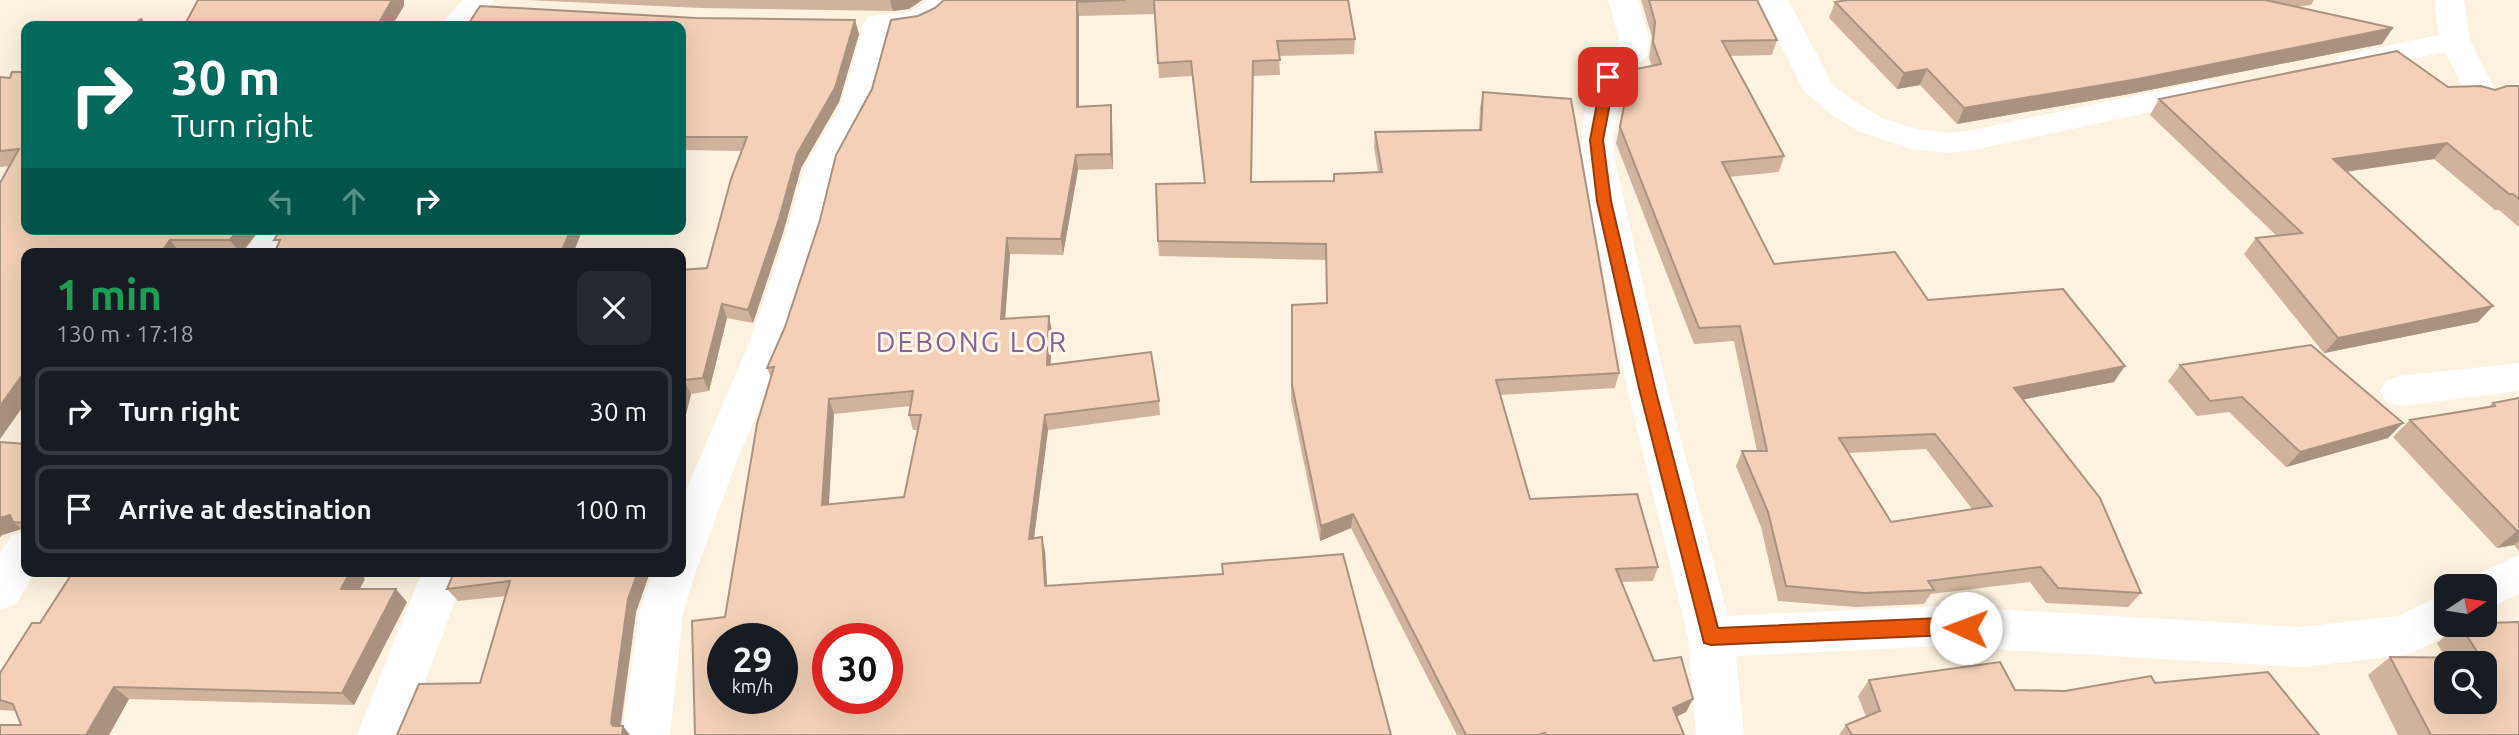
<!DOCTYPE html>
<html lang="en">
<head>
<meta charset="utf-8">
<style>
	body { margin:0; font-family:Ubuntu,sans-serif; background:#242831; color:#f1f3f6; height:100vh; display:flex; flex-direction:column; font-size:26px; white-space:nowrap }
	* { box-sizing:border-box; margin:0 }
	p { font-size:23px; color:#9ea1a6 }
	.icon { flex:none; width:38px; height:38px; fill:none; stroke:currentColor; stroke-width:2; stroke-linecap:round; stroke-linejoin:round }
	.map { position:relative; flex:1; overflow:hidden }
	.sheet { position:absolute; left:21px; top:248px; width:665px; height:329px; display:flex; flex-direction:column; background:#171b24; border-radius:14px; box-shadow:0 7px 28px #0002 }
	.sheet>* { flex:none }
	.hud { position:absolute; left:21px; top:21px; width:665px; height:214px; border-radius:14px; box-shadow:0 7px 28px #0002; background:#00695c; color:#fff; overflow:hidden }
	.needle { width:46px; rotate:78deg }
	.fabs { position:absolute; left:2434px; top:574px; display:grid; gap:14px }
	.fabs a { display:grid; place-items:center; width:63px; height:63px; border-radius:14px; background:#171b24; box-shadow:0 7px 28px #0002; font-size:35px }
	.speed { position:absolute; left:707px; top:623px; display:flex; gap:14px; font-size:35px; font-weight:700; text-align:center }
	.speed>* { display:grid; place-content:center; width:91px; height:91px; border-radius:50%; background:#171b24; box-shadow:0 7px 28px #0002; line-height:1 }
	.speed small { font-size:18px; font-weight:400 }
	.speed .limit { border:10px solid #d22; background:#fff; color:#111 }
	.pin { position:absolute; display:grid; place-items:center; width:60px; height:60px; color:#fff; margin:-30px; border-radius:14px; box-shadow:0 4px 10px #0006 }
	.me { position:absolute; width:77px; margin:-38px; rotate:272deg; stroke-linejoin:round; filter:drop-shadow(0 0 5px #0008) }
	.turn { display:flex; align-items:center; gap:24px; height:147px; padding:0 35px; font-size:32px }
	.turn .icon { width:91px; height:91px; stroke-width:2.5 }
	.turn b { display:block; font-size:49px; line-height:60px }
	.lanes { display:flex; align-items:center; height:66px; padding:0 35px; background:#0003; justify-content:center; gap:35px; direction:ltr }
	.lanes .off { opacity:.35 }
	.round { display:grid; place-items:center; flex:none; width:74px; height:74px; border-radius:14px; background:#242831 }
	.overview { display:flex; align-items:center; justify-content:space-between; height:119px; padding:0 35px }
	h1 { font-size:42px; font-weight:700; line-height:52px; color:#1e9e55 }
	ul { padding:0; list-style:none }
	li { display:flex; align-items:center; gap:21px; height:88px; margin:0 14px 10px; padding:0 21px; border:4px solid #363941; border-radius:14px }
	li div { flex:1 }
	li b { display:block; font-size:26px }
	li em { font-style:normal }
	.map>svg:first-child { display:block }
</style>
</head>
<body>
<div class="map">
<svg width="2519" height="735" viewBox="0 0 2519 735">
	<rect width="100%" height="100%" fill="#fdf2e0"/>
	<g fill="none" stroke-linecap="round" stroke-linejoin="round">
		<path fill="#fff" fill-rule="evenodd" d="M 463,0 L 495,0 L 471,26 L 439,26 Z
			M 926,0 L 957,0 C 940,24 920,32 892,32 L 873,103 L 838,169 L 822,234 L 788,341 L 738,458 L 696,571 L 683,612 L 670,735 L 622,735 L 639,612 L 653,572 L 681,572 L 681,502 L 750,341 L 786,234 L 804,169 L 841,103 L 864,23 L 868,17 C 892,11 907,20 926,0 Z
			M 1608,0 L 1638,0 L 1649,38 L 1648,55 L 1624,77 L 1613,140 L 1615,162 L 1667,388 L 1728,616 L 1941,606 L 2302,627 L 2398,616 L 2446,593 L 2446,625 L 2462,626 L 2421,649 L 2405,655 L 2302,667 L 1941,646 L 1736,656 L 1744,735 L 1696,735 L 1688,637 L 1627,388 L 1581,162 C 1581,140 1585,80 1600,64 C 1604,59 1612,55 1618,51 L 1619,38 Z
			M 1758,0 L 1788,0 L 1833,85 L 1854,101 L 1882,118 L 1915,129 L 1949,133 L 1973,130 L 2208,80 L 2219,83 L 2224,90 L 2219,97 L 2208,100 L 1973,150 L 1949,153 L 1911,149 L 1860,132 L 1832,115 L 1804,91 Z
			M 2434,0 L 2464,0 L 2470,41 L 2497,93 L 2492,100 L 2481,103 L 2470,100 L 2445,52 L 2350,72 L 2339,70 L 2335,63 L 2339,56 L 2439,35 Z
			M 262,229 L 298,229 L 281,254 L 243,254 Z
			M 2519,363 L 2519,391 L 2400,406 L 2386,401 L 2380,391 L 2386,381 L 2400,376 Z
			M 26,531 L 26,572 L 35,572 L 16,604 L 0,610 L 0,553 L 11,536 Z
			M 2519,555 L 2519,594 L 2485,610 L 2485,586 L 2465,586 L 2469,578 Z
			M 422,572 L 466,572 L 405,735 L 357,735 Z"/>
	</g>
	<path fill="#d1b39d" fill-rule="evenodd" d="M 527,0 L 922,0 L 909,9 L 893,11 L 701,8 Z
		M 944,0 L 1221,0 L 1355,39 L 1354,54 L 1279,56 L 1280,75 L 1253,76 L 1251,182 L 1333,181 L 1334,174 L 1378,172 L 1374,147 L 1375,132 L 1479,130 L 1480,107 L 1483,92 L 1619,373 L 1615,388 L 1500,395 L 1530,499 L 1658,567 L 1653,581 L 1622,582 L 1654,661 L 1686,712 L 1677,717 L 1684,735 L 1457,735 L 1351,528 L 1320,541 L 1291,400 L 1292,320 L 1326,303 L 1326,260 L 1159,256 L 1158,241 L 1204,183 L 1192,76 L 1159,78 L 1155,14 L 1079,16 L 1079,106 L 1111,105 L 1112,120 L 1113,169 L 1078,170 L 1063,255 L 1010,254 L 1005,319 L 1052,331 L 1050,365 L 1159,401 L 1160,415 L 1048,430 L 1034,538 L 1045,551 L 1047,586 L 1223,574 L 1222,564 L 1391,735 L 725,617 L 771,378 L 767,368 L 918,16 L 935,8 ZM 910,406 L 909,415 L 913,430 L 918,430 L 904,497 L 829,504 L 834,414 Z
		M 1641,0 L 1757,0 L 1777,40 L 1772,55 L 1730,56 L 1784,156 L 1779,172 L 1729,177 L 1774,264 L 1928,300 L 2114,382 L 2024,399 L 2141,593 L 2128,607 L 2046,603 L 2030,582 L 1931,594 L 1924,604 L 1856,607 L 1778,601 L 1761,527 L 1736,466 L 1742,451 L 1757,451 L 1734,341 L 1694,344 L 1616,143 L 1631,70 L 1652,66 L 1649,58 L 1652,37 ZM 1926,449 L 1972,509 L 1891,522 L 1848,453 Z
		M 1848,0 L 2314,0 L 2311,5 L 2295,7 L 2382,44 L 2129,94 L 1957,124 L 1920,85 L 1897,89 L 1829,18 L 1835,2 Z
		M 681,26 L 859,34 L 839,102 L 801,168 L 783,233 L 753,323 L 727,318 L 709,391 L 691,394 L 681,435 L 681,270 L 707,268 L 742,151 L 681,150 Z
		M 0,77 L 10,78 L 260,229 L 241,254 L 26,254 L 26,402 L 0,439 L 0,183 L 10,166 L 0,167 Z
		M 2519,86 L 2519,227 L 2499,210 L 2495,210 L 2434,159 L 2346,172 L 2493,306 L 2478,322 L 2324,353 L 2244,254 L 2256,238 L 2277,236 L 2150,115 L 2159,99 L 2448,87 L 2495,90 Z
		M 2180,365 L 2388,438 L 2286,467 L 2229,412 L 2197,416 L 2168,381 Z
		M 2519,398 L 2519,551 L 2514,545 L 2497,548 L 2393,437 L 2410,420 L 2488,407 L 2493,403 Z
		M 0,442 L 26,444 L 26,533 L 22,529 L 2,535 L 0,537 Z
		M 454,572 L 650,572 L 636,612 L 621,726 L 630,735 L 480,683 L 506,596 L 458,601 L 447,589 Z
		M 365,579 L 359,589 L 407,602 L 354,705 L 129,699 L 109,735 L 0,735 L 21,725 L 16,711 L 0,710 L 0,673 L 40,623 Z
		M 2459,625 L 2485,625 L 2519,735 L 2398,735 L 2368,675 L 2390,657 L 2445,657 L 2437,643 Z
		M 1869,680 L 2015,690 L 2065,691 L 2155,683 L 2319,735 L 1839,735 L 1846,725 L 1866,717 L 1858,696 Z"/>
	<path fill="#aa9280" d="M 392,0 L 404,0 L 404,6 L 392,26 L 377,26 Z
		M 890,0 L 922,0 L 909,9 L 893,11 Z
		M 1077,2 L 1079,16 L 1079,122 L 1077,107 Z
		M 855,20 L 859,34 L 839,102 L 801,168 L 783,233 L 753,323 L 748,310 L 797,154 Z
		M 2393,28 L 2382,44 L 2129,94 L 1957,124 L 1964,108 Z
		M 1927,69 L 1920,85 L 1897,89 L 1904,73 Z
		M 1111,105 L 1112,120 L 1113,169 L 1111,154 Z
		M 2447,143 L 2434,159 L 2321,175 L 2333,159 Z
		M 1076,155 L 1078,170 L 1063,255 L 1061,239 Z
		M 239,229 L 260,229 L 241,254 L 230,240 Z
		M 571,229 L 583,229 L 573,254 L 561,254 L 561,253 Z
		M 1007,238 L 1010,254 L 1004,334 L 1001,319 Z
		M 170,240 L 181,254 L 160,254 Z
		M 722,304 L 727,318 L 709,391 L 703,378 Z
		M 2493,306 L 2478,322 L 2324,353 L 2338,338 Z
		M 1049,316 L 1052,331 L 1050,380 L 1047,365 Z
		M 2125,366 L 2114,382 L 2005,403 L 2014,388 Z
		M 26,370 L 26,402 L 0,439 L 0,406 Z
		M 684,380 L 691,394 L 681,435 L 681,395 Z
		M 829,399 L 834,414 L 828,519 L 822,505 Z
		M 1045,415 L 1048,430 L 1032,553 L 1029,539 Z
		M 2403,423 L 2388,438 L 2286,467 L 2300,452 Z
		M 1353,514 L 1351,528 L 1320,541 L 1321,526 Z
		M 10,515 L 13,522 L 22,529 L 2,535 L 0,537 L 0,518 Z
		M 2517,531 L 2519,531 L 2519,541 L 2514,545 L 2497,548 Z
		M 1042,537 L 1045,551 L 1048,600 L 1045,586 Z
		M 350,572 L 359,572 L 365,579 L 353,602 L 341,589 Z
		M 638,572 L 650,572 L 636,612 L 619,735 L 611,723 L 628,599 Z
		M 396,589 L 407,602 L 354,705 L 342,693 Z
		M 114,687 L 129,699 L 109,735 L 86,735 Z
		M 1693,699 L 1686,712 L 1667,721 L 1673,708 Z
		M 623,726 L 630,735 L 622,735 Z"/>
	<path fill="#f3d0b7" stroke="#aa9280" stroke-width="2" fill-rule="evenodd" d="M 198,0 L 392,0 L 377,26 L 184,26 Z
		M 944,0 L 1125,0 L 1077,2 L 1077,107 L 1111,105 L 1111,154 L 1076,155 L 1061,239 L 1007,238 L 1001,319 L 1049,316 L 1047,365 L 1151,352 L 1159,401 L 1045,415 L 1029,539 L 1042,537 L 1045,586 L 1223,574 L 1222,564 L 1343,554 L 1391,735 L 695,735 L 692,621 L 725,617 L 757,424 L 774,367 L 767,368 L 785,327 L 820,220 L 836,155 L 872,89 L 891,20 L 918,16 L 935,8 ZM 913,391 L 909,415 L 921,415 L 904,497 L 822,505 L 829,399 ZM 723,639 L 782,639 L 782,698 L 723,698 ZM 828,639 L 887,639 L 887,698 L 828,698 Z
		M 1154,0 L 1348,0 L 1355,39 L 1277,41 L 1280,60 L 1253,61 L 1251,182 L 1334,181 L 1334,174 L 1382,172 L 1375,132 L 1481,130 L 1483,92 L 1571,99 L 1619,373 L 1496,380 L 1530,499 L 1637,494 L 1658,567 L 1616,569 L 1654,661 L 1681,657 L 1693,699 L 1673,708 L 1684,735 L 1546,735 L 1545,733 L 1538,735 L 1466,735 L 1353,514 L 1321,526 L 1292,385 L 1292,305 L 1327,303 L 1326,244 L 1158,241 L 1156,184 L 1205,183 L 1191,61 L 1158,63 Z
		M 1649,0 L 1757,0 L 1777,40 L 1722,41 L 1784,156 L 1722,162 L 1774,264 L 1895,252 L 1928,300 L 2063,289 L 2125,366 L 2014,388 L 2100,498 L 2141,593 L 2058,588 L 2041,567 L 1928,581 L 1934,590 L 1864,593 L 1786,586 L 1768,512 L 1742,451 L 1767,451 L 1740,326 L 1699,328 L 1620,127 L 1631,70 L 1661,64 L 1653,42 L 1655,22 ZM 1935,434 L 1992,506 L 1891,522 L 1839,438 Z
		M 1848,0 L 2265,0 L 2393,28 L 2138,79 L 1964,108 L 1927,69 L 1904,73 L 1835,2 Z
		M 480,6 L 696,18 L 855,20 L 835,88 L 797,154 L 779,219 L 748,310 L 722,304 L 703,378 L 684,380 L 681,395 L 681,270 L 707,268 L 731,179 L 747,137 L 681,137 L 681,26 L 467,26 Z
		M 141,19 L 146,26 L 132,26 Z
		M 2397,51 L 2448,87 L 2481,86 L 2495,90 L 2507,86 L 2519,86 L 2519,199 L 2513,194 L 2509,194 L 2447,143 L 2333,159 L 2493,306 L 2338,338 L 2256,238 L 2302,233 L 2159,99 Z
		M 12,72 L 26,72 L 26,229 L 239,229 L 230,240 L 170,240 L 160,254 L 26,254 L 26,370 L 0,406 L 0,183 L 19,149 L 0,151 L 0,77 L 10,78 Z
		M 281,229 L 571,229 L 561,253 L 549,254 L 274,254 L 280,240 L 274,240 Z
		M 2311,345 L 2403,423 L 2300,452 L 2242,397 L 2210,401 L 2180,365 Z
		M 2519,398 L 2519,531 L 2517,531 L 2410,420 L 2495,406 L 2493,403 Z
		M 0,442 L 26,444 L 26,523 L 13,522 L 10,515 L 0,518 Z
		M 73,572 L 350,572 L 341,589 L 396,589 L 342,693 L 114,687 L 86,735 L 0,735 L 0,725 L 21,725 L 13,704 L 0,700 L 0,673 L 32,623 L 40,623 Z
		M 454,572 L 638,572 L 628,599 L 611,723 L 613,726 L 623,726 L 622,735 L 397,735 L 419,684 L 480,683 L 510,581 L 447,589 Z
		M 2519,622 L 2519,735 L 2431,735 L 2390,657 L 2481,658 L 2460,625 L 2485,625 L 2485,623 ZM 2446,663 L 2485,663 L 2485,702 L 2446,702 Z
		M 2000,662 L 2015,690 L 2065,691 L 2151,676 L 2155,683 L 2268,672 L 2319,735 L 1852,735 L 1846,725 L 1880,711 L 1869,680 Z"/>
	<path fill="#ea580c" stroke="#983908" stroke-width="2" d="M 1608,73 L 1615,77 L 1603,140 L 1611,201 L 1655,388 L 1718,628 L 1941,618 L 1973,622 L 1976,628 L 1973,634 L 1711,645 L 1704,643 L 1639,388 L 1597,201 L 1590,140 L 1602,77 Z"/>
	<g text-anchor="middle" stroke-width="6" stroke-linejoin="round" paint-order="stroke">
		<g font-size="28" letter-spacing="2" fill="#876298" stroke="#fff6e7">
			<text x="972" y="352">DEBONG LOR</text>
		</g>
	</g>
</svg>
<div class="fabs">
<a><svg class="needle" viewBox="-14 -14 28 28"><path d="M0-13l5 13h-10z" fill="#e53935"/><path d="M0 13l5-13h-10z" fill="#9ea1a6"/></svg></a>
<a><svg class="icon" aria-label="search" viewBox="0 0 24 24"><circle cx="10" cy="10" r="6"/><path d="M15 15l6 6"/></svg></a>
</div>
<div class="speed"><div>29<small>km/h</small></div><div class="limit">30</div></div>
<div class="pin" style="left:1608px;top:77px;background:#d93025"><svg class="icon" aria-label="arrive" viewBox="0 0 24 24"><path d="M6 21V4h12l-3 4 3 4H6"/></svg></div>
<svg class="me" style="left:1966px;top:628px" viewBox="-20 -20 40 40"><circle r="19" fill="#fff"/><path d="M0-13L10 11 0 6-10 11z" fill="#ea580c"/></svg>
<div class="hud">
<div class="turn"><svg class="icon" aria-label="right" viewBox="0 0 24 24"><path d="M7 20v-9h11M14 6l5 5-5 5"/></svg><div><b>30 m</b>Turn right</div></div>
<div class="lanes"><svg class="icon off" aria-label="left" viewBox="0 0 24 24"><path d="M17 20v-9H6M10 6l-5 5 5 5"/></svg><svg class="icon off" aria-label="ahead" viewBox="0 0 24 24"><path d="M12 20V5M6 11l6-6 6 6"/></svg><svg class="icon" aria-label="right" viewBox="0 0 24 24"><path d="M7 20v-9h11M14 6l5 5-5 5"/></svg></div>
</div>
<section class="sheet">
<div class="overview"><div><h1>1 min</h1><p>130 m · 17:18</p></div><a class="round"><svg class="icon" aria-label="close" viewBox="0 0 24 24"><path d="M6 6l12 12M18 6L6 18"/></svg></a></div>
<ul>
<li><svg class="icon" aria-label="right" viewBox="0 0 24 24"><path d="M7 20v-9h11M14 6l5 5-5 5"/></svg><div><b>Turn right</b></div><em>30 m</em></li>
<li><svg class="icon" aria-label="arrive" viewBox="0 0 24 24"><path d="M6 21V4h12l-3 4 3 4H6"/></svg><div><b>Arrive at destination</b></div><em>100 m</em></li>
</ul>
</section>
</div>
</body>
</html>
